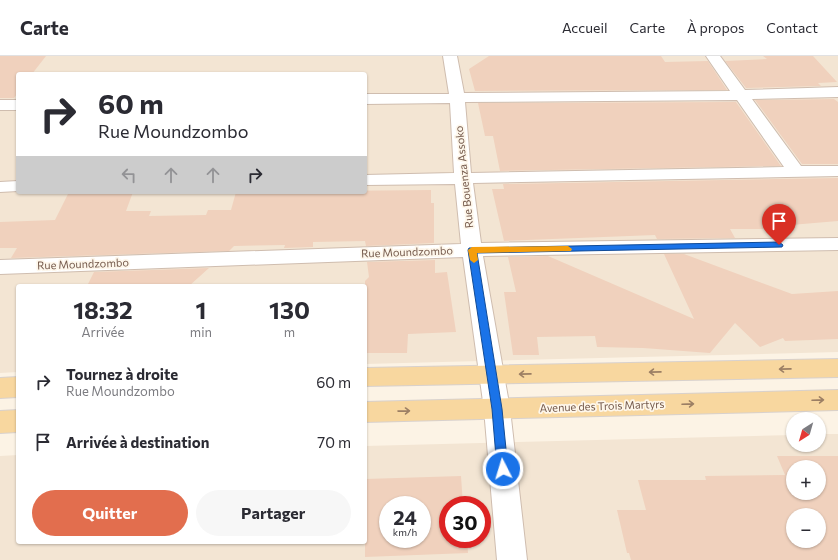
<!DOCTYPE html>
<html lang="fr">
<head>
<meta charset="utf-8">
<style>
	body { margin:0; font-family:Commissioner,sans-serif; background:#f7f7f7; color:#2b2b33; height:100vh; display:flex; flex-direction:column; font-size:15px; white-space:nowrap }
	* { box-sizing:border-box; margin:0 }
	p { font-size:13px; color:#7c7c81 }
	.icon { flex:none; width:22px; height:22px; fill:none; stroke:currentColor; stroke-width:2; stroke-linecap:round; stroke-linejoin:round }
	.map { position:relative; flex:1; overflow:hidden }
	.details { position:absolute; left:16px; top:228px; width:351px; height:260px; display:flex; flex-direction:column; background:#fff; border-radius:4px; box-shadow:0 1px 3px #0004 }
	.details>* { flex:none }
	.hud { position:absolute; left:16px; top:16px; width:351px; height:122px; border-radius:4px; box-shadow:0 1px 3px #0004; background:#fff; color:#2b2b33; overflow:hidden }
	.needle { width:26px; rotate:217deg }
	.fabs { position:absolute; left:786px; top:356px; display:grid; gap:8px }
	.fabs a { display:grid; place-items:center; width:40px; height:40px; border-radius:50%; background:#fff; box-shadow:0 1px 3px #0004; font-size:20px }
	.speed { position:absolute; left:379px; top:440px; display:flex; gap:8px; font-size:20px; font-weight:700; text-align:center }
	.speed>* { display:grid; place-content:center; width:52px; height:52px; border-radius:50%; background:#fff; box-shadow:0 1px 3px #0004; line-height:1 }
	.speed small { font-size:10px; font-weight:400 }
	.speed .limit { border:6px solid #d22; background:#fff; color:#111 }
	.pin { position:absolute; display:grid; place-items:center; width:34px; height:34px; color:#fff; margin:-41px -17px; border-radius:50% 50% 50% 0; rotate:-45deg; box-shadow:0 0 4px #0007 }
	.pin .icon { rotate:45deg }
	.me { position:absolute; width:44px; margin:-22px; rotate:355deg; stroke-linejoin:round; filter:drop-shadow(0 0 3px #0008) }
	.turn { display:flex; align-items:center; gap:14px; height:84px; padding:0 16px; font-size:18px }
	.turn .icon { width:52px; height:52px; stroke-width:2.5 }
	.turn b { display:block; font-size:28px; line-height:34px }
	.lanes { display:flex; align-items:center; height:38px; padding:0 16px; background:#0003; justify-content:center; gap:20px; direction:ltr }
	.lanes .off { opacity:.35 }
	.eta { display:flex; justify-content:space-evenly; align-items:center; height:68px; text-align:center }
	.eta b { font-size:24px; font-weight:700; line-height:28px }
	.button { display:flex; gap:8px; margin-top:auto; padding:8px 16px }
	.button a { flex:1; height:46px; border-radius:24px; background:#e26e4e; color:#fff; font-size:16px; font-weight:700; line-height:46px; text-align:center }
	.button a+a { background:#f7f7f7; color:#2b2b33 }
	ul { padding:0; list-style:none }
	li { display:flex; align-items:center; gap:12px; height:60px; padding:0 16px }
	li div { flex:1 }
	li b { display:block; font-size:15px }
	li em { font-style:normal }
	header { display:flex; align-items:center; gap:24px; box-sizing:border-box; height:56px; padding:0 20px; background:#fff; border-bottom:1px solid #e1e1e2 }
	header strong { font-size:19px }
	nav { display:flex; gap:22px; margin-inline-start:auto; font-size:14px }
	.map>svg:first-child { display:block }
</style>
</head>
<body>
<header>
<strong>Carte</strong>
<nav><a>Accueil</a><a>Carte</a><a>À propos</a><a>Contact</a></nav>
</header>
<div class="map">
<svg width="838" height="504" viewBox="0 0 838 504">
	<rect width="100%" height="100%" fill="#fcf3e5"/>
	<path fill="#f3e5d3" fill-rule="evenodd" d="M 0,0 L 838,0 L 838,296 L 365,308 L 365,230 L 18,230 L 18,316 L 0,317 ZM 18,18 L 365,18 L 365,136 L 18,136 Z
		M 819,378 L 838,378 L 838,504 L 0,504 L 0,400 L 18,399 L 18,486 L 365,486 L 365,390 L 793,379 L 793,389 L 819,389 ZM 793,411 L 819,411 L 819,437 L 793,437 ZM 388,449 L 422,449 L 422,483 L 388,483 ZM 448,449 L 482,449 L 482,483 L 448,483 ZM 793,459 L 819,459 L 819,485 L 793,485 Z"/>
	<path fill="#f0d1bd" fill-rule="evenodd" d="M 0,0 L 46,0 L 32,18 L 18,18 L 18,37 L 14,42 L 0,42 Z
		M 489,0 L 661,0 L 665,6 L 708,5 L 727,34 L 475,35 L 469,13 Z
		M 763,0 L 813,0 L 837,26 L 818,27 L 821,30 L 746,32 L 725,5 L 767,3 Z
		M 834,43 L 838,46 L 838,108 L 802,108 L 755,44 Z
		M 736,46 L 781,110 L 500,115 L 493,80 L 485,80 L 478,47 Z
		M 838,122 L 838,165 L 779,170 L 781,173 L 730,173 L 735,182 L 657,183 L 655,179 L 504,185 L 492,133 L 504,133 L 503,128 Z
		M 431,134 L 431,147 L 434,147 L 434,187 L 366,190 L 365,185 L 313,186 L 313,191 L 284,192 L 285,189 L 234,190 L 229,195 L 11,202 L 17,192 L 0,192 L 0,166 L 55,164 L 69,136 L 133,136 L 126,155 L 151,155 L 149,160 L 206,159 L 208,154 L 231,154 L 236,136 Z
		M 664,198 L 684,198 L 792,238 L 838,235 L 838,283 L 785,285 L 783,282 L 760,291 L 735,267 L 710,297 L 643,292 L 597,291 L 595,280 L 537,281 L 539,299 L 513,299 L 504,236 L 516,236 L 508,201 L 548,200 L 694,263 Z
		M 435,204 L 435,217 L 447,216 L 456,276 L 408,278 L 407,297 L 365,297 L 365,225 L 369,221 L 367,206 Z
		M 209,212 L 189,230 L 87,230 L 94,216 Z
		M 777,400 L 838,400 L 838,504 L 631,504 L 629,497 L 627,497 L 617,454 L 646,454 L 638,424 L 706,424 L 705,420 L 785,419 ZM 793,411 L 819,411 L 819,437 L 793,437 ZM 793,459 L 819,459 L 819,485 L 793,485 Z
		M 461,420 L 463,449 L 448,449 L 448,483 L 467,483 L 468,497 L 365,501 L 365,423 ZM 388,449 L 422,449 L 422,483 L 388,483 Z"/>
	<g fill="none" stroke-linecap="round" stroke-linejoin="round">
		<g stroke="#cfbdaf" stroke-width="2">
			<path id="minor" d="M 443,0 L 457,0 L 464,37 L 730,35 L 706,0 L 720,0 L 745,34 L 838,31 L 838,41 L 752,43 L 801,110 L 838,110 L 838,120 L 473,127 L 481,187 L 838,182 L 838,194 L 483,200 L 510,353 L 527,504 L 497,504 L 484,353 L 463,201 L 0,218 L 0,204 L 461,188 L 455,128 L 365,129 L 365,119 L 454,117 L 450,47 L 365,48 L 365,38 L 449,38 ZM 737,44 L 784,111 L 471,117 L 465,46 Z
				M 0,44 L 18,44 L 18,54 L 0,54 Z
				M 18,125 L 18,135 L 0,136 L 0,126 Z"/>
		</g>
		<g stroke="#d8d1cd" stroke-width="2">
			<path id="primary" d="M 838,303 L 838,321 L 365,330 L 365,312 Z
				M 18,321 L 18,341 L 0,342 L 0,322 Z
				M 838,334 L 838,354 L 365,366 L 365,346 Z
				M 18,354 L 18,376 L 0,377 L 0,355 Z"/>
		</g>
		<use href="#minor" fill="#fff" fill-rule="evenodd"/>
		<use href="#primary" fill="#f8d79f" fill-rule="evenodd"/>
	</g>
	<defs><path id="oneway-shaft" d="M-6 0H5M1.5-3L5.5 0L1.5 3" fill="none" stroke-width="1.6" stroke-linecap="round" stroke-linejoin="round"/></defs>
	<g stroke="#9c7f64">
		<use href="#oneway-shaft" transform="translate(785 313) rotate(179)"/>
		<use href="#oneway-shaft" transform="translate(655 316) rotate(179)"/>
		<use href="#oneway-shaft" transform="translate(525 318) rotate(179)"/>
		<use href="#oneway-shaft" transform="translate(818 344) rotate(-2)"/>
		<use href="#oneway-shaft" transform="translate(688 348) rotate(-2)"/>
		<use href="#oneway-shaft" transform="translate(404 355) rotate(-1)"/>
	</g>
	<path fill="#1a73e8" stroke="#114b97" d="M 779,186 L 783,189 L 782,191 L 477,197 L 502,353 L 508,413 L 507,417 L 503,418 L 499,417 L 497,413 L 492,353 L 468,194 L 469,192 Z"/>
	<path fill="#f59e0b" d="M 568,190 L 572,193 L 571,195 L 477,197 L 478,204 L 474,207 L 470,204 L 468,194 L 472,191 Z"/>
	<g text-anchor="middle" stroke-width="3.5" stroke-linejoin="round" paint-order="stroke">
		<g font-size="11" fill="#74594b" stroke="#fef7eb">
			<text transform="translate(464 121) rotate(-96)" y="4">Rue Bouenza Assoko</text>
			<text transform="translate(407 196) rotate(-2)" y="4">Rue Moundzombo</text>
			<text transform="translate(83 208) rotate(-2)" y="4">Rue Moundzombo</text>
			<text transform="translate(602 350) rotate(-2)" y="4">Avenue des Trois Martyrs</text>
		</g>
	</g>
</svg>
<div class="fabs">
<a><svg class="needle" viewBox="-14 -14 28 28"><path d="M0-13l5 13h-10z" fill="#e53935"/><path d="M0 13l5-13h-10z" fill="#7c7c81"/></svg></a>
<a>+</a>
<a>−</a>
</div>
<div class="speed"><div>24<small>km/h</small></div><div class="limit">30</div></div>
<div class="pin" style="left:779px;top:189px;background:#d93025"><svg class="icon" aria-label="arrive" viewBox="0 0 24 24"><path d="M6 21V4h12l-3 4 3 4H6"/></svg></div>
<svg class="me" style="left:503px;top:413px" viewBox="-20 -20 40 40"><circle r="17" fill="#1a73e8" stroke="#fff" stroke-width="3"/><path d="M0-11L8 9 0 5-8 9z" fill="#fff"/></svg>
<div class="hud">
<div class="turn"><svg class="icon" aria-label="right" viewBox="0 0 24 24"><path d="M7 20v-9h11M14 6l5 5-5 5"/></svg><div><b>60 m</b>Rue Moundzombo</div></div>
<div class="lanes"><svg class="icon off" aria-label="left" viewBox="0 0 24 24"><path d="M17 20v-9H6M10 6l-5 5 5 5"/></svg><svg class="icon off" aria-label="ahead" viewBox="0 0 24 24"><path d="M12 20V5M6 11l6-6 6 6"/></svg><svg class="icon off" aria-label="ahead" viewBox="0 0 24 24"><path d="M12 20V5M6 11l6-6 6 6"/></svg><svg class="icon" aria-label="right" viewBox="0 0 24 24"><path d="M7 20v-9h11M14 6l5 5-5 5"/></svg></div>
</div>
<section class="details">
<div class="eta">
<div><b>18:32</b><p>Arrivée</p></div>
<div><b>1</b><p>min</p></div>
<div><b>130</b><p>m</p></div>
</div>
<ul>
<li><svg class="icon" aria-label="right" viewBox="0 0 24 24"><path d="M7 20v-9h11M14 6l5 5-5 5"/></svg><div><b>Tournez à droite</b><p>Rue Moundzombo</p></div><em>60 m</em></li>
<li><svg class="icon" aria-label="arrive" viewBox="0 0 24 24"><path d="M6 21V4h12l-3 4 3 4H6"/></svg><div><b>Arrivée à destination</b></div><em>70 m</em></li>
</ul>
<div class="button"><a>Quitter</a><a>Partager</a></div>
</section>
</div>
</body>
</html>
